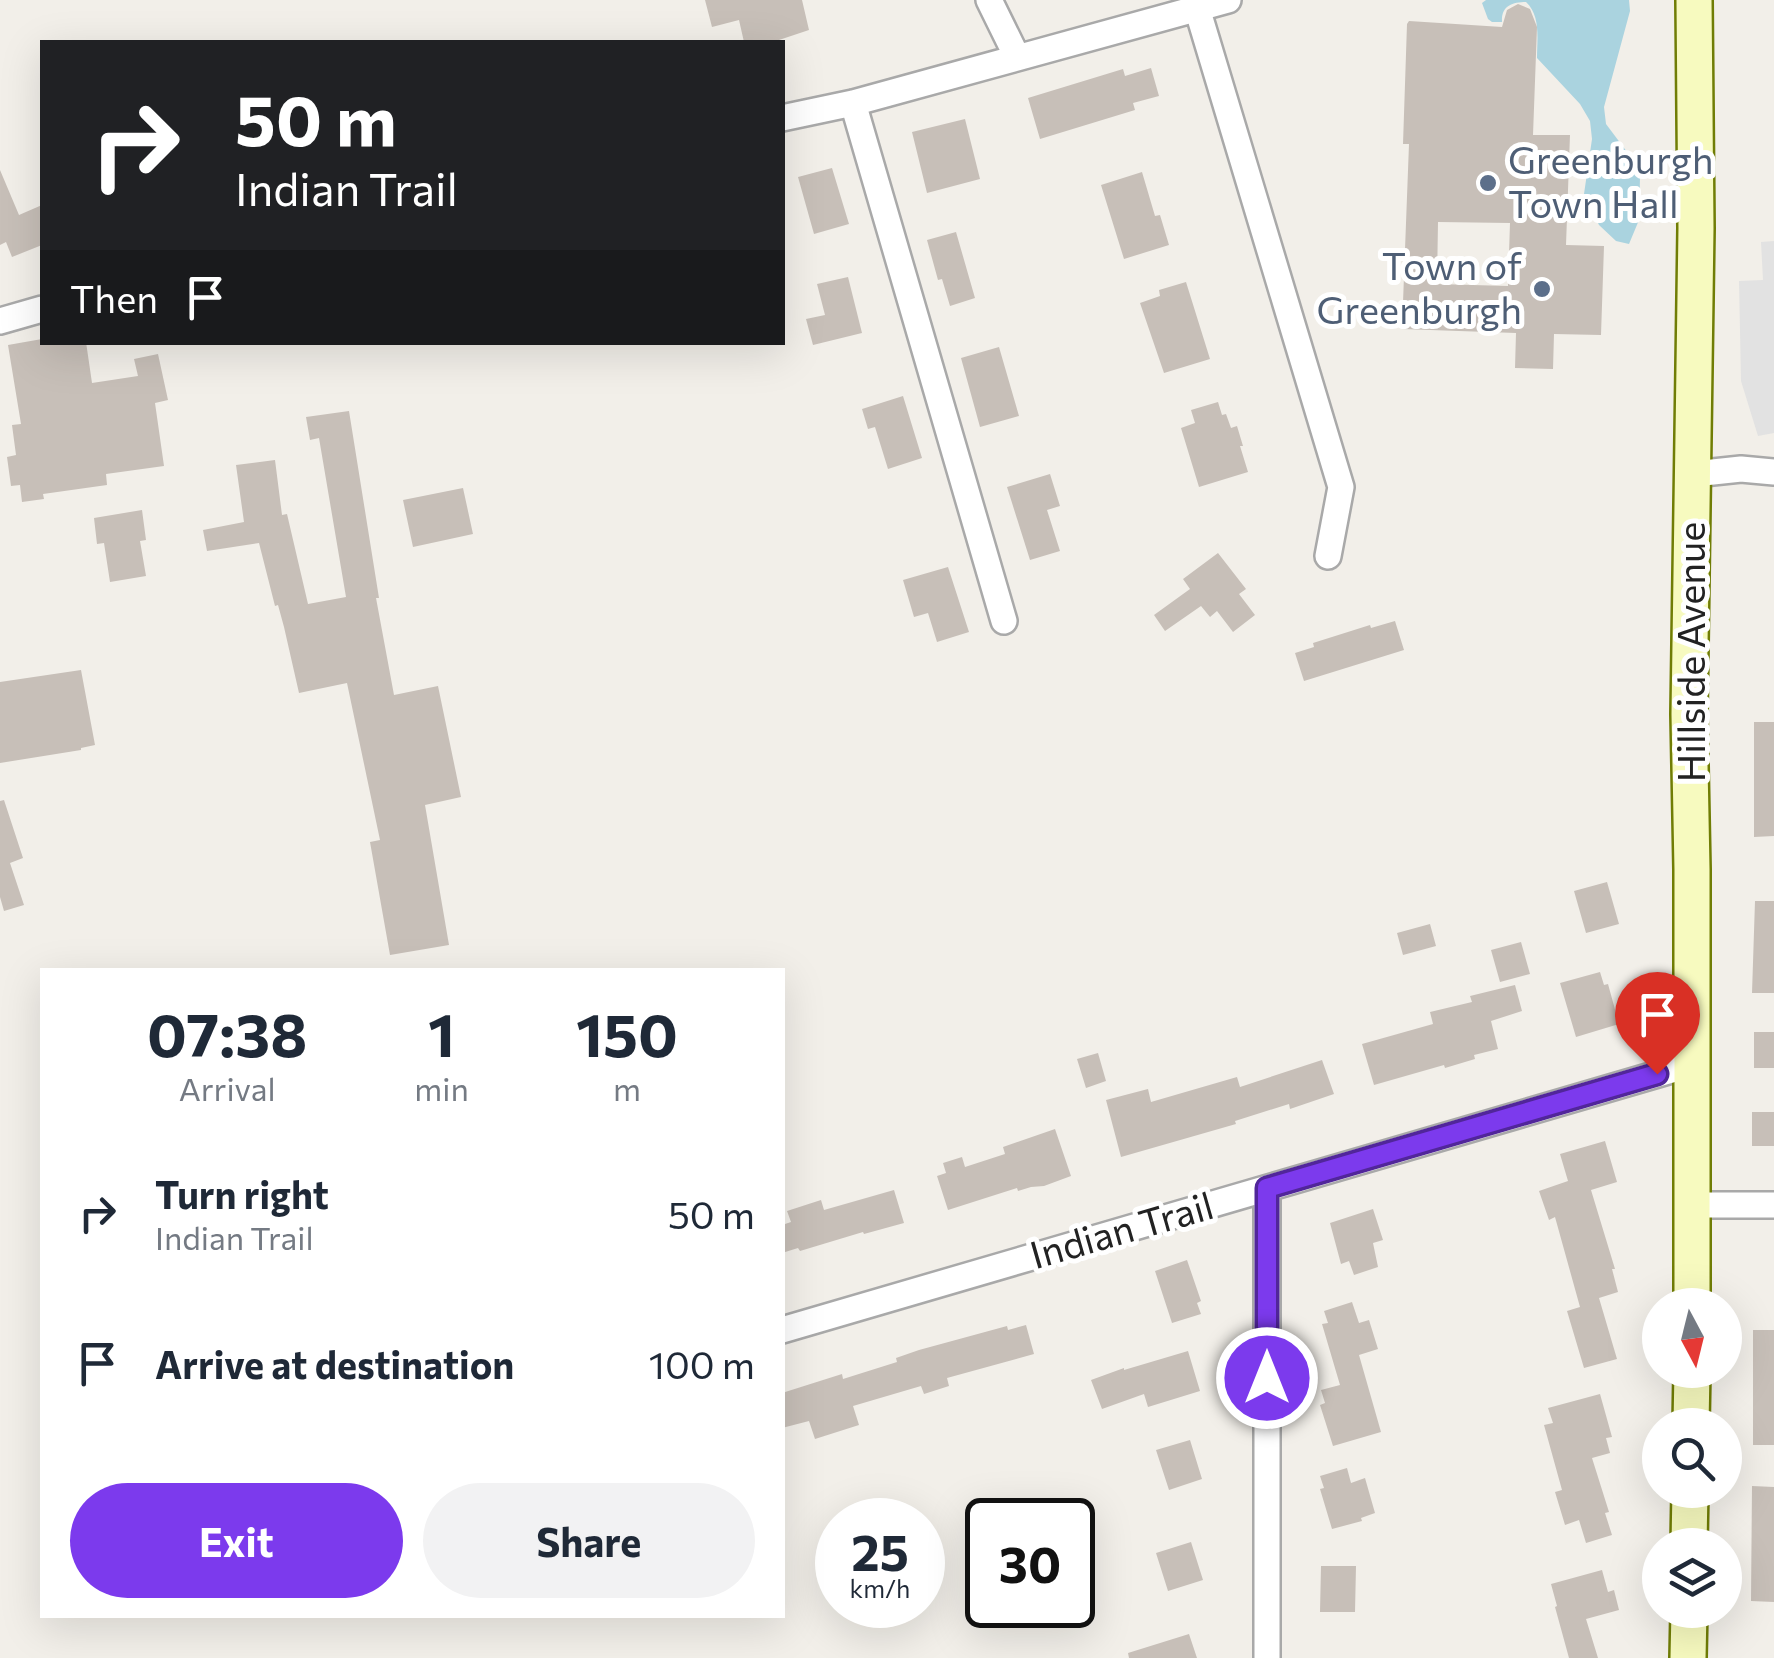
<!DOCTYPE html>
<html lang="en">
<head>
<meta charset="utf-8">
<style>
	body { margin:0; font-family:Commissioner,sans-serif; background:#f2f2f3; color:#1f2937; height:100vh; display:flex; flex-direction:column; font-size:38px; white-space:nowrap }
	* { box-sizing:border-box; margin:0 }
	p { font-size:32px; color:#747a83 }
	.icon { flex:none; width:55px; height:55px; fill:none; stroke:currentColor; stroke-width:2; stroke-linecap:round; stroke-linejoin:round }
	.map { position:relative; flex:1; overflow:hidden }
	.details { position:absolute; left:40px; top:968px; width:745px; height:650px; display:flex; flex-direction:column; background:#fff; border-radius:0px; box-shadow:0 10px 40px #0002 }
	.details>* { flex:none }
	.hud { position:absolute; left:40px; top:40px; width:745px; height:305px; border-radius:0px; box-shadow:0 10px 40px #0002; background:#202124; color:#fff; overflow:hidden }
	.needle { width:65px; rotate:173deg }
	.fabs { position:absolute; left:1642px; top:1288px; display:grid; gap:20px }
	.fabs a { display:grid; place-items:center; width:100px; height:100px; border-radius:50%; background:#fff; box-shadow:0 10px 40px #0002; font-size:50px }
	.speed { position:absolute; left:815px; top:1498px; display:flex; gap:20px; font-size:50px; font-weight:700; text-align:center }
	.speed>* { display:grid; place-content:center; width:130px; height:130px; border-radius:50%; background:#fff; box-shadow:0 10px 40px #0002; line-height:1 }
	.speed small { font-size:25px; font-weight:400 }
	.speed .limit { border:5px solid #111; border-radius:15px; background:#fff; color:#111 }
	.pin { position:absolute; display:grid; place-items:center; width:85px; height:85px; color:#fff; margin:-102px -42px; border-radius:50% 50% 50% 0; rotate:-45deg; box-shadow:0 0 10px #0007 }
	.pin .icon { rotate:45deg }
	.me { position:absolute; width:110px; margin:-55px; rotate:0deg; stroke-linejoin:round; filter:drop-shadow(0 0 8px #0008) }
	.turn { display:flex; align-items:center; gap:35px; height:210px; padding:0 30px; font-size:45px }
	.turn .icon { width:130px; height:130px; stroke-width:2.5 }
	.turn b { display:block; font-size:70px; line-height:85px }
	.then { display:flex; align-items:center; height:95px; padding:0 30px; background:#0003; gap:20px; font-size:38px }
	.eta { display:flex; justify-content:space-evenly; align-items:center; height:170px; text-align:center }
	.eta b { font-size:60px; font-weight:700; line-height:70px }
	.primary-button { display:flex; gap:20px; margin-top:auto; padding:20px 30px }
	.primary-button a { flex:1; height:115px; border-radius:60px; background:#7c3aed; color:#fff; font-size:40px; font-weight:700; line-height:115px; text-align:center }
	.primary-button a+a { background:#f2f2f3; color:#1f2937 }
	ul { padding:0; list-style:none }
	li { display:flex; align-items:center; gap:30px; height:150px; padding:0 30px }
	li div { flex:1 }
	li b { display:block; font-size:38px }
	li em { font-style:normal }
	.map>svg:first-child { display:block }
</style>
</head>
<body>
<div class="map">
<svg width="1774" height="1658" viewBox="0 0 1774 1658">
	<rect width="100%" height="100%" fill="#f2efe9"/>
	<path fill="#e2e2e2" d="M 1774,241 L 1774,433 L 1758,436 L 1741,381 L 1739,281 L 1763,280 L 1761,242 Z"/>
	<path fill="#aad3df" d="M 1486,0 L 1629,0 L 1630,11 L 1604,107 L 1606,124 L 1633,160 L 1640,177 L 1639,220 L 1629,244 L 1616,241 L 1599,225 L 1584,194 L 1592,139 L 1590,121 L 1580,104 L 1537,58 C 1537,39 1541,16 1526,2 C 1512,2 1501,6 1502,22 L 1492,22 L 1488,19 L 1482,3 Z"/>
	<path fill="#c7bfb8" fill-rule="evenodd" d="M 705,0 L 802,0 L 809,30 L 773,42 L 744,42 L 739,20 L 712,27 Z
		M 1518,4 L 1530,9 L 1537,27 L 1533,135 L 1570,135 L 1566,245 L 1604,246 L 1601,335 L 1554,334 L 1553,369 L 1515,368 L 1516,333 L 1402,329 L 1409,144 L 1403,144 L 1407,24 L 1409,21 L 1502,27 L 1507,10 ZM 1438,222 L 1510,223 L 1508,286 L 1437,284 Z
		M 1151,68 L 1159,96 L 1133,103 L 1135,110 L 1040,139 L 1028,98 L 1123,69 L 1125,76 Z
		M 965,119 L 980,179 L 927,193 L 912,132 Z
		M 832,168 L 849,224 L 814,234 L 798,177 Z
		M 0,170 L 19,215 L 42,205 L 42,245 L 12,257 L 6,242 L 0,245 Z
		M 1142,172 L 1155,216 L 1160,215 L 1169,245 L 1124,259 L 1101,185 Z
		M 956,232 L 975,298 L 950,306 L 942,279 L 938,280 L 927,240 Z
		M 848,277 L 862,333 L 813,345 L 806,319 L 825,315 L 817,284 Z
		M 1186,282 L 1210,359 L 1164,373 L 1140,303 L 1160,296 L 1159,290 Z
		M 42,339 L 42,342 L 86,342 L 92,383 L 138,376 L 134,359 L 158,354 L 168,400 L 155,403 L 164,466 L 106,474 L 107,485 L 43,494 L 44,499 L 22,502 L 20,485 L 11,486 L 7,457 L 16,455 L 12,425 L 21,424 L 8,345 Z
		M 999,347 L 1019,416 L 980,427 L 961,358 Z
		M 903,396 L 922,458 L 888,469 L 875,427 L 868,429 L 862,409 Z
		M 1218,402 L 1222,415 L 1226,414 L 1231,428 L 1237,426 L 1243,446 L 1240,446 L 1248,472 L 1199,487 L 1181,428 L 1195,423 L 1191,410 Z
		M 349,411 L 379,598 L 376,598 L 394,695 L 438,686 L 461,797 L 425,805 L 449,945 L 390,955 L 370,842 L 380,840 L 347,683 L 299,693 L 284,627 L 278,605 L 275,606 L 259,543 L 207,551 L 203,530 L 244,522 L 236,465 L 275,460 L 282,515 L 287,514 L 308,604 L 346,597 L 319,438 L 310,440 L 306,417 Z
		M 1050,474 L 1060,506 L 1047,510 L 1060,551 L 1030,560 L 1007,487 Z
		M 463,488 L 473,534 L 413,547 L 403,500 Z
		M 142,510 L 146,540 L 140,541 L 146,576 L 110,582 L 104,543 L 97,544 L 94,518 Z
		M 1218,553 L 1246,589 L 1239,594 L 1255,615 L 1233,632 L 1217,611 L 1210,617 L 1201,606 L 1165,631 L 1154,615 L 1190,589 L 1183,579 Z
		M 948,567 L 969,632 L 937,642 L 928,613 L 914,617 L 903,580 Z
		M 1395,621 L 1404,650 L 1304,681 L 1295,653 L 1314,647 L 1313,643 L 1370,625 L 1371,628 Z
		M 81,670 L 95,745 L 81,748 L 81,750 L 0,763 L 0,682 Z
		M 1754,722 L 1774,722 L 1774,836 L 1754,837 Z
		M 4,800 L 23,858 L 10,863 L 24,905 L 4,911 L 0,897 L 0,801 Z
		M 1607,882 L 1619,924 L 1586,933 L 1574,891 Z
		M 1755,901 L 1774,901 L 1774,993 L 1752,993 Z
		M 1430,924 L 1436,946 L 1403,955 L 1397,933 Z
		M 1521,942 L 1530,974 L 1500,982 L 1491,950 Z
		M 1600,972 L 1604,985 L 1608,984 L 1619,1024 L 1576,1037 L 1560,983 Z
		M 1515,985 L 1522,1011 L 1491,1021 L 1498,1049 L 1474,1055 L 1475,1059 L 1445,1068 L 1444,1065 L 1374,1085 L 1362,1044 L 1433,1024 L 1430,1012 L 1472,1002 L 1470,996 Z
		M 1754,1032 L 1774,1032 L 1774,1068 L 1754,1068 Z
		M 1098,1053 L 1106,1081 L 1086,1088 L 1077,1059 Z
		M 1322,1060 L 1334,1094 L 1290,1109 L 1289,1104 L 1235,1121 L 1236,1124 L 1121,1157 L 1106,1100 L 1148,1089 L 1151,1102 L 1237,1077 L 1240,1087 Z
		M 1752,1112 L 1774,1112 L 1774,1146 L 1752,1146 Z
		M 1055,1129 L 1071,1176 L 1044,1186 L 1031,1187 L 1018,1191 L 1017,1188 L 948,1210 L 937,1176 L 946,1173 L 943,1163 L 962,1157 L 965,1167 L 1005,1154 L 1003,1147 Z
		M 1605,1141 L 1617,1182 L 1591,1190 L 1615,1269 L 1612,1269 L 1618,1292 L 1599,1298 L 1617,1359 L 1584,1368 L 1567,1311 L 1580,1307 L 1555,1217 L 1549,1220 L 1539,1191 L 1568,1181 L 1560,1154 Z
		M 894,1190 L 904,1223 L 864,1234 L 863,1232 L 800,1251 L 798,1248 L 782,1253 L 782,1225 L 791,1222 L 787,1211 L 821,1200 L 824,1210 Z
		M 1373,1209 L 1383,1240 L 1373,1243 L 1378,1267 L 1354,1275 L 1349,1261 L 1341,1264 L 1330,1223 Z
		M 1187,1260 L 1201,1301 L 1197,1303 L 1201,1314 L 1172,1323 L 1155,1271 Z
		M 1352,1302 L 1359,1323 L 1369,1320 L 1378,1349 L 1359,1355 L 1381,1432 L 1333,1446 L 1320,1405 L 1325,1403 L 1321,1390 L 1340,1385 L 1322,1324 L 1328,1323 L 1324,1311 Z
		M 1026,1325 L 1034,1354 L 947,1378 L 949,1386 L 924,1394 L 921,1386 L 853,1406 L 859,1425 L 815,1439 L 809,1421 L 782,1428 L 782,1393 L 842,1374 L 843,1379 L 897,1362 L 896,1358 L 919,1350 L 1007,1326 L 1008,1330 Z
		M 1753,1330 L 1774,1330 L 1774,1445 L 1753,1445 Z
		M 1188,1351 L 1200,1391 L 1148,1407 L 1144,1394 L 1102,1409 L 1091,1380 L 1124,1368 L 1124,1370 Z
		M 1600,1394 L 1612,1437 L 1606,1438 L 1610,1453 L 1592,1458 L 1609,1512 L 1605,1513 L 1612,1535 L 1586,1543 L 1579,1520 L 1565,1525 L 1555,1492 L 1562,1490 L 1544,1425 L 1553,1423 L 1548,1408 Z
		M 1190,1440 L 1202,1479 L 1169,1490 L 1156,1450 Z
		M 1347,1468 L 1351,1483 L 1365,1478 L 1375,1513 L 1361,1518 L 1362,1521 L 1332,1529 L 1320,1489 L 1324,1488 L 1320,1476 Z
		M 1752,1486 L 1774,1487 L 1774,1602 L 1751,1601 Z
		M 1191,1542 L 1203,1580 L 1168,1591 L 1156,1553 Z
		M 1321,1566 L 1356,1566 L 1355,1612 L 1320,1612 Z
		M 1602,1570 L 1608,1592 L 1614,1590 L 1619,1610 L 1586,1619 L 1598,1658 L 1569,1658 L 1555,1607 L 1557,1606 L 1551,1584 Z
		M 1189,1634 L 1197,1658 L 1129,1658 L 1128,1653 Z"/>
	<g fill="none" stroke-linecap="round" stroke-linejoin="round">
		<g stroke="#a9a9a9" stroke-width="30">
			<path id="minor" d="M 989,0 L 1017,57
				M 1197,8 L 1341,487 L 1328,556
				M 853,103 L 1004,621
				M 782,118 L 853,103 L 1228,0
				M 0,321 L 42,309
				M 1694,474 L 1741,469 L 1774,472
				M 1267,1189 L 1267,1658
				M 1693,1205 L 1774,1205
				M 782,1330 L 1692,1064"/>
		</g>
		<g stroke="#707d05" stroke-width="40">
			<path id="secondary" d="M 1692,1305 L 1692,869 L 1689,714 L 1696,228 L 1694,0
				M 1691,1425 L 1692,1370
				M 1689,1545 L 1690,1490
				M 1688,1658 L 1689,1610"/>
		</g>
		<use href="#minor" stroke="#fff" stroke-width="25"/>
		<use href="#secondary" stroke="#f7fabf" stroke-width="35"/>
	</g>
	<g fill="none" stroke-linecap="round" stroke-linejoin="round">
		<g stroke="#51269a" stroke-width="25">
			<path id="route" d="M 1267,1378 L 1267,1188 L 1657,1074"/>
		</g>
		<use href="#route" stroke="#7c3aed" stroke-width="18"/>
	</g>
	<g fill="#5c6f8a" stroke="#fff" stroke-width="4">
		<circle cx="1488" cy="183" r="10"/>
		<circle cx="1542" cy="289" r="10"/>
	</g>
	<g text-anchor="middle" stroke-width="10" stroke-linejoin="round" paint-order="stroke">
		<g font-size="38" fill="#4e5e75" stroke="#fff" text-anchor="start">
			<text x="1508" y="174">Greenburgh<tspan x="1508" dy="44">Town Hall</tspan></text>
			<text x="1522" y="280" text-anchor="end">Town of<tspan x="1522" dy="44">Greenburgh</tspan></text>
		</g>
		<g font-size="38" fill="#222" stroke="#fff">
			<text transform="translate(1692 652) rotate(-90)" y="13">Hillside Avenue</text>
			<text transform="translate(1122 1231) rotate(-16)" y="13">Indian Trail</text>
		</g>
	</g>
</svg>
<div class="fabs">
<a><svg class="needle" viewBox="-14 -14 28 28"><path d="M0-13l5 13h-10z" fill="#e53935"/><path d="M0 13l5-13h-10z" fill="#747a83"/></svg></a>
<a><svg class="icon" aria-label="search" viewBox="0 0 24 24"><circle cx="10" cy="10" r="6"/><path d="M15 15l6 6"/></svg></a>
<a><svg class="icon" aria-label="layers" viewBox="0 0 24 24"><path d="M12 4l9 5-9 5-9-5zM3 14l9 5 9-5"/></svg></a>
</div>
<div class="speed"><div>25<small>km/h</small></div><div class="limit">30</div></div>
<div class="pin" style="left:1657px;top:1074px;background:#d93025"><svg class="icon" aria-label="arrive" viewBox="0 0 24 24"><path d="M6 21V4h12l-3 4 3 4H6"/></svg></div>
<svg class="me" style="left:1267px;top:1378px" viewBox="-20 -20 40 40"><circle r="17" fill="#7c3aed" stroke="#fff" stroke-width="3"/><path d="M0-11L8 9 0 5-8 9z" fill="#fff"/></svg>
<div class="hud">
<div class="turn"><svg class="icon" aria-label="right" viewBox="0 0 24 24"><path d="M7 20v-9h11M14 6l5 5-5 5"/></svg><div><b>50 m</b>Indian Trail</div></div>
<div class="then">Then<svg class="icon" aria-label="arrive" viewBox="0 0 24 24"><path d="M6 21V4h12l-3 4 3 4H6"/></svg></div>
</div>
<section class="details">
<div class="eta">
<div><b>07:38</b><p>Arrival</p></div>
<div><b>1</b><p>min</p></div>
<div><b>150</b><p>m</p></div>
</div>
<ul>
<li><svg class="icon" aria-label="right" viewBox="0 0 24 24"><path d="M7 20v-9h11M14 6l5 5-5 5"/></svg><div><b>Turn right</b><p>Indian Trail</p></div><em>50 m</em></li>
<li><svg class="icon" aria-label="arrive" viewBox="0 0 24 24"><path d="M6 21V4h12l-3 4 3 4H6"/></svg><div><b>Arrive at destination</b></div><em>100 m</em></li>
</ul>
<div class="primary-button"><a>Exit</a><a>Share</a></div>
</section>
</div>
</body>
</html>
